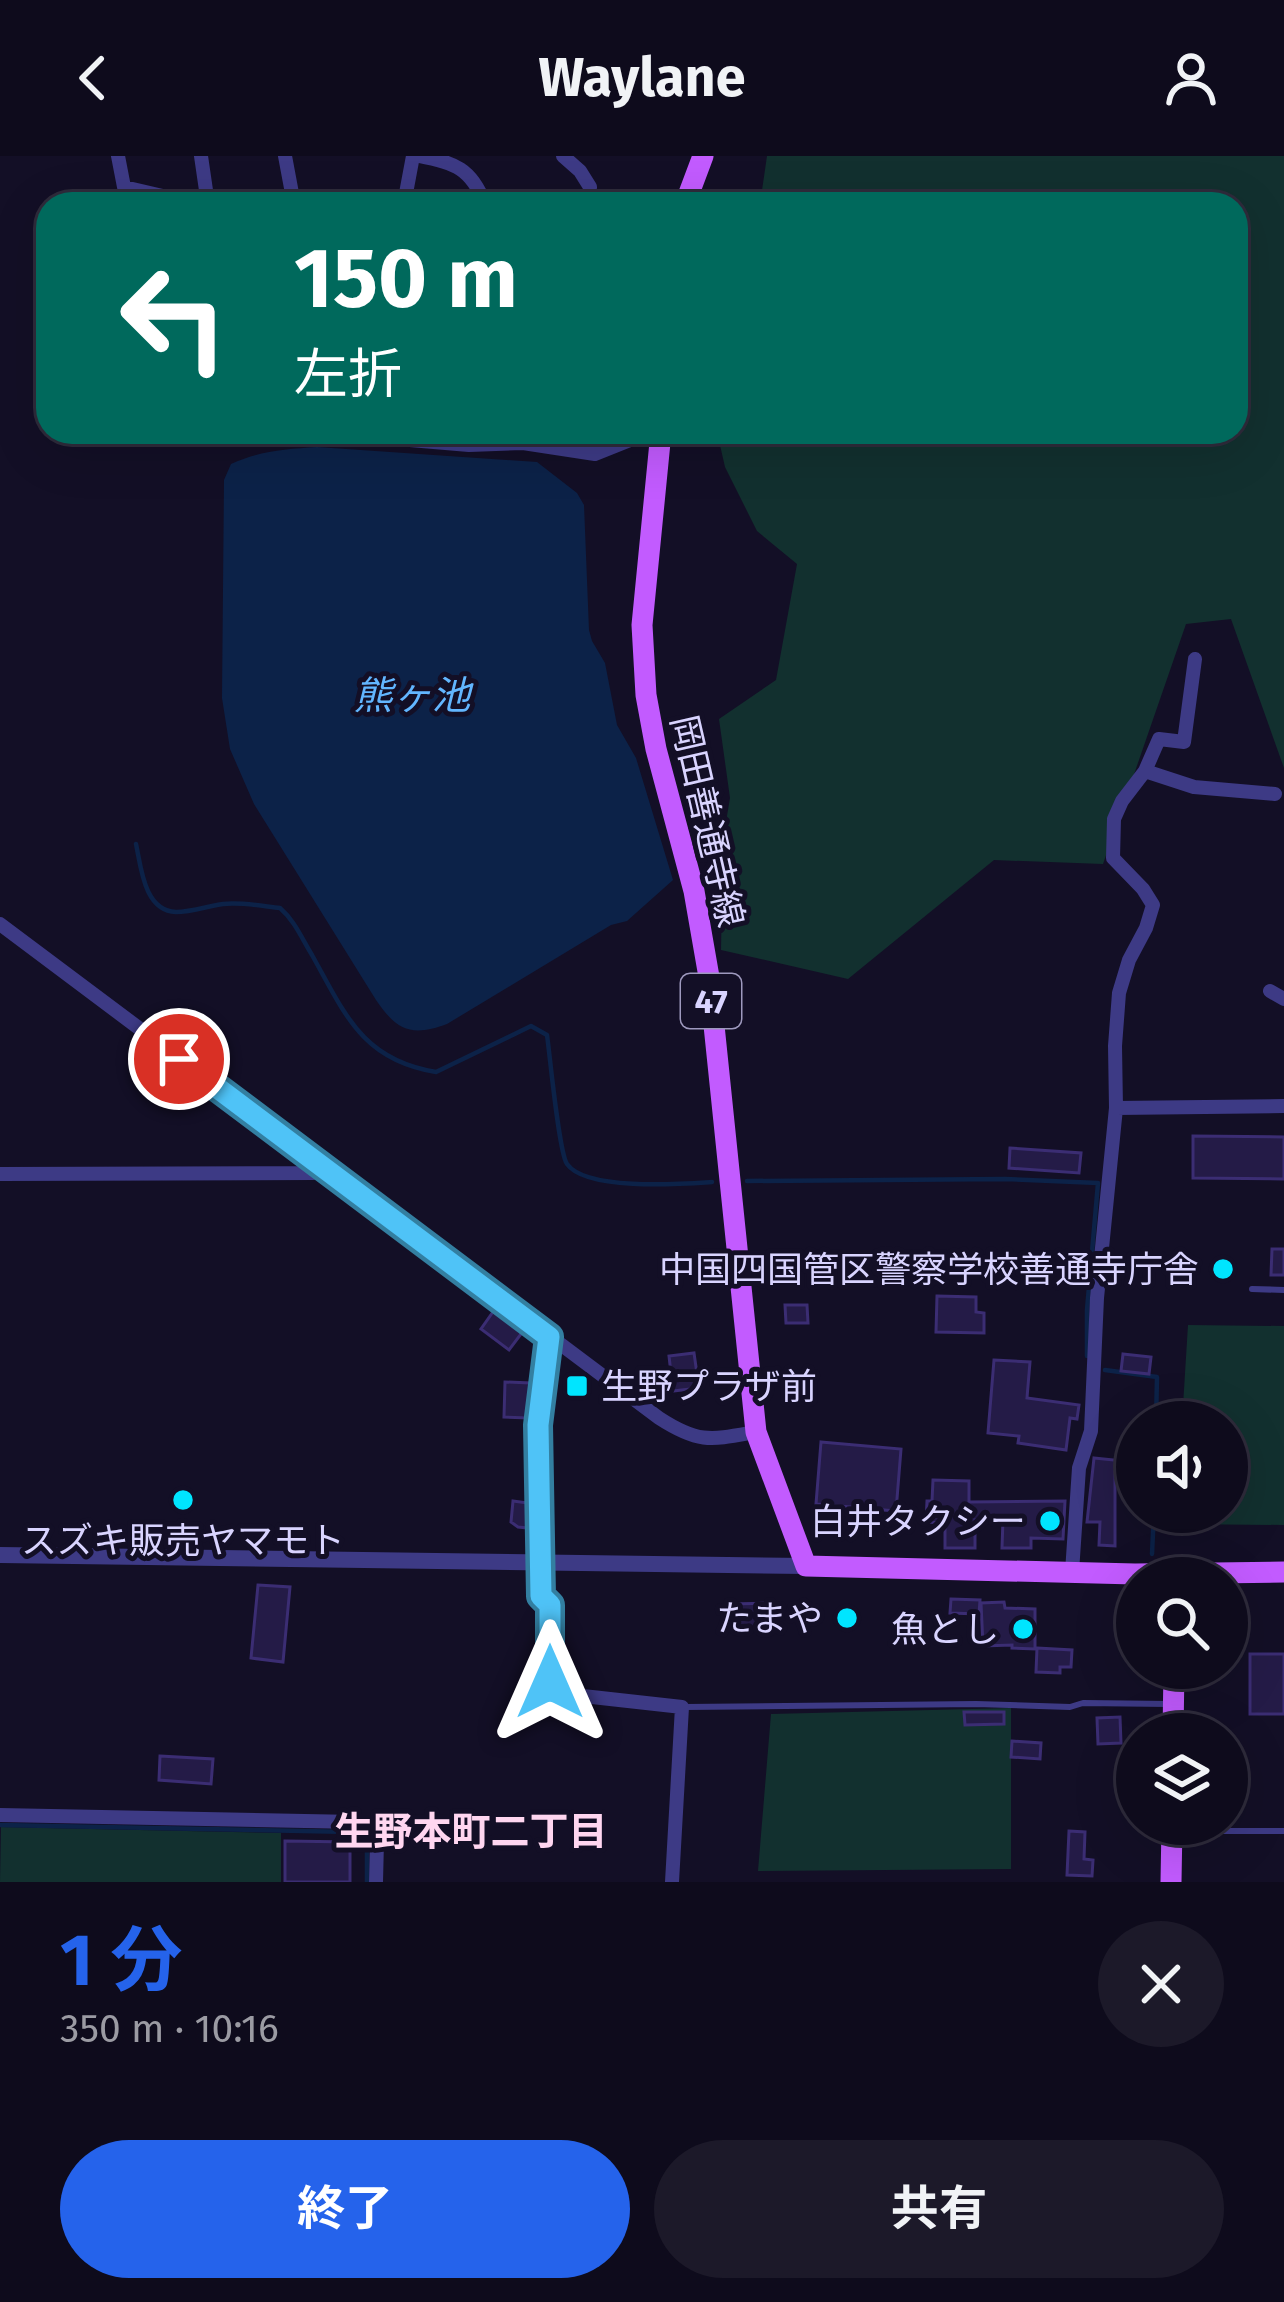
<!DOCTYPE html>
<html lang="ja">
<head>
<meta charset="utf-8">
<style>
	body { margin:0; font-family:"Fira Sans","Noto Sans JP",sans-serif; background:#1c1929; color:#f1f3f6; height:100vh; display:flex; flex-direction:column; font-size:45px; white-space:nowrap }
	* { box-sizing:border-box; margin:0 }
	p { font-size:39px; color:#9b9ba3 }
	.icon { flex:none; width:66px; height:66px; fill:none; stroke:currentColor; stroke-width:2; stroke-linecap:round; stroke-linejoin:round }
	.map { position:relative; height:1726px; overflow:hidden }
	.panel { display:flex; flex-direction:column; background:#0e0b1c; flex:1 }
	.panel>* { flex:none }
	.guide { position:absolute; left:36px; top:36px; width:1212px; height:252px; border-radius:36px; box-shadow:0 12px 48px #0002,0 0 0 3px #2e2b3b; background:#00695c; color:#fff; overflow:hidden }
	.fabs { position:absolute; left:1116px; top:1245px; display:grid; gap:24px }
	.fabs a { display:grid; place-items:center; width:132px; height:132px; border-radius:50%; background:#0e0b1c; box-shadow:0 12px 48px #0002,0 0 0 3px #2e2b3b; font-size:60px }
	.pin { position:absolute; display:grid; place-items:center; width:102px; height:102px; color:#fff; margin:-51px; border:6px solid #fff; border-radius:50%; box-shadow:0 3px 12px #0007 }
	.me { position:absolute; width:132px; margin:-66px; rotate:0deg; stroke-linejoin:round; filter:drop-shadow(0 0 9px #0008) }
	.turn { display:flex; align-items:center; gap:42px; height:252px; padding:0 60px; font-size:54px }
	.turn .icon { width:156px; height:156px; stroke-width:2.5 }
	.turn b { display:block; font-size:84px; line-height:102px }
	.round { display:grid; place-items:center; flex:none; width:126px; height:126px; border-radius:63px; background:#1c1929 }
	.summary { display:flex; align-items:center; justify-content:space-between; height:204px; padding:0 60px }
	h1 { font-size:72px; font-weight:700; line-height:90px; color:#2563eb }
	.cta { display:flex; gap:24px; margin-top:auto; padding:24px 60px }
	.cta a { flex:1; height:138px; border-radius:72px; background:#2563eb; color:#fff; font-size:48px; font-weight:700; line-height:138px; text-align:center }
	.cta a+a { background:#1c1929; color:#f1f3f6 }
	header { display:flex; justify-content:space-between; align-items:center; height:156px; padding:0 60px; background:#0e0b1c; font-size:54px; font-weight:700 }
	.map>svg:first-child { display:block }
</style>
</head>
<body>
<header><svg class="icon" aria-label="back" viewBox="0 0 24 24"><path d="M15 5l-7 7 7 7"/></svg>Waylane<svg class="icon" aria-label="person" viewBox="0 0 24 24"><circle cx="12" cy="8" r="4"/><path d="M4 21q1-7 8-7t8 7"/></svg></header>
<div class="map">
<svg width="1284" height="1726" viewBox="0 0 1284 1726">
	<rect width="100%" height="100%" fill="#130f26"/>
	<path fill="#12302f" d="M 767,0 L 1284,0 L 1284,612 L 1231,463 L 1186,468 L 1103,708 L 994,704 L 848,823 L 721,794 L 723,684 L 730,642 L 719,563 L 776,524 L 797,408 L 757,375 L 725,311 L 717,276 L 1236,276 L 1236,48 L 760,48 Z
		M 1188,1169 L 1284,1170 L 1284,1369 L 1176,1368 L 1177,1356 L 1227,1356 L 1227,1266 L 1182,1266 Z
		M 1011,1552 L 1011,1713 L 758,1715 L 771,1558 Z
		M 1,1671 L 281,1677 L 281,1726 L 0,1726 Z"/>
	<path fill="#0c2248" d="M 317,291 L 537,306 L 577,337 L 584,349 L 589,474 L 592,485 L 605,507 L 617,569 L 636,602 L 673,724 L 627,765 L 611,769 L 447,868 C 412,881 397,875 376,844 L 254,648 L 230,593 L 222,542 L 224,324 L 231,308 C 259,295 286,293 317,291 Z"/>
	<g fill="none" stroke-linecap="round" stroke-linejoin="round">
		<path stroke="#0c2248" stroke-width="4.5" d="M 136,688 C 141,711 144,755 176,756 C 192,756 208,750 223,748 C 242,746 262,750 280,752 C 295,765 302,783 312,799 C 345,858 362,904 436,916 L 531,870 L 547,879 C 550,900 559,997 567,1008 C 586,1035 681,1028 712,1026
			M 747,1025 L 1005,1023 L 1098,1027 L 1087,1154 L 1087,1200
			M 1105,1214 L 1157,1221 L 1156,1266
			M 1152,1398 L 1154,1356
			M 0,1669 L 352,1676 L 367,1691 L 367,1726"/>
	</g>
	<path fill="#241b47" stroke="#3b2d73" stroke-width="3" d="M 1193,980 L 1284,981 L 1284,1023 L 1193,1022 Z
		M 1010,992 L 1081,997 L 1079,1017 L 1009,1012 Z
		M 1272,1093 L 1284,1093 L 1284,1119 L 1271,1119 Z
		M 937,1140 L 976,1141 L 976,1156 L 984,1157 L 984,1177 L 936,1176 Z
		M 785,1149 L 807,1149 L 808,1167 L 786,1167 Z
		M 495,1153 L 524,1174 L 509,1194 L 481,1173 Z
		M 694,1197 L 699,1232 L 673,1235 L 669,1200 Z
		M 1123,1198 L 1151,1201 L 1149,1218 L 1121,1215 Z
		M 994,1204 L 1030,1206 L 1027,1242 L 1079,1249 L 1077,1263 L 1070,1262 L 1066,1294 L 1018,1287 L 1019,1280 L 988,1277 Z
		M 505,1226 L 530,1227 L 528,1262 L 504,1261 Z
		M 821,1286 L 901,1293 L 896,1355 L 816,1348 Z
		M 1094,1302 L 1124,1305 L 1123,1317 L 1115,1316 L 1115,1390 L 1099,1389 L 1100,1366 L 1087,1366 Z
		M 933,1324 L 969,1325 L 969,1346 L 1065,1345 L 1063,1383 L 1031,1382 L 1031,1392 L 1002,1392 L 1003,1363 L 975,1364 L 975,1392 L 945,1392 L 945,1367 L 926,1366 L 927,1345 L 932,1345 Z
		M 513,1345 L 528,1347 L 528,1372 L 518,1371 L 511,1366 Z
		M 258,1429 L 290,1431 L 283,1506 L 251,1502 Z
		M 951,1443 L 980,1444 L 979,1458 L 950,1457 Z
		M 1004,1446 L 1005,1452 L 1035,1453 L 1035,1493 L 1012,1492 L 1012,1489 L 983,1490 L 981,1447 Z
		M 770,1447 L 770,1472 L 731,1472 L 731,1448 Z
		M 1037,1492 L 1072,1494 L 1071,1511 L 1060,1511 L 1060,1517 L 1036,1516 Z
		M 1250,1498 L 1284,1498 L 1284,1558 L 1250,1558 Z
		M 964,1556 L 1004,1556 L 1004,1568 L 965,1569 Z
		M 1120,1561 L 1121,1587 L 1098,1588 L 1097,1562 Z
		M 1012,1585 L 1041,1587 L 1040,1603 L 1011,1601 Z
		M 160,1600 L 213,1603 L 211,1628 L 159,1624 Z
		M 1069,1675 L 1085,1676 L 1084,1703 L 1093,1704 L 1092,1720 L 1067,1719 Z
		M 285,1685 L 350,1686 L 350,1726 L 285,1726 Z"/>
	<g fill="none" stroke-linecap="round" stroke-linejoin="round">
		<path stroke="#3d3a85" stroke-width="6" d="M 1252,1133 L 1284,1134
			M 685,1551 L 976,1548 L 1070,1551 L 1083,1547 L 1169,1548
			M 1221,1675 L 1284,1675"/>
		<path stroke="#3d3a85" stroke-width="14" d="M 118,0 L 124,31 L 197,48
			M 201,0 L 208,48
			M 285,0 L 294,48
			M 419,0 C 455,7 471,12 485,48
			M 563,0 L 580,15 L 590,31 L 588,48
			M 404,48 L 413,0
			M 253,276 L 339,278 L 469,289 L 523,287 L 595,298 L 650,276
			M 1145,615 L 1194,631 L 1275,638
			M 0,768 L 659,1262 C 699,1288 711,1284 756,1276
			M 1270,835 L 1284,843
			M 1116,952 L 1284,950
			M 0,1018 L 313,1017 L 323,1011
			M 549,1181 L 538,1269 L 540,1440 L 550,1449 L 550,1526 L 565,1538 L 682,1551 L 672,1726
			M 1072,1416 L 1079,1312 L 1091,1275 L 1097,1142 L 1116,952 L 1115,890 L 1119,837 L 1129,804 L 1146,772 L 1153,749 L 1143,733 L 1113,702 L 1114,663 L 1122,645 L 1145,615 L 1159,583 L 1184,586 L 1195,503
			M 0,1659 L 356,1666 L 377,1685 L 376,1726"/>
		<path stroke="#3d3a85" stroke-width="16" d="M 0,1399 L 806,1410"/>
		<path stroke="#c25bff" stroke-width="21" d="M 685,48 L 703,0
			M 661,276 L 642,469 L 646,539 L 656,593 L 694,735 L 709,821 L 756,1276 L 806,1410 L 1135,1418 L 1284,1416
			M 1173,1578 L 1174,1512
			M 1171,1726 L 1172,1668"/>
	</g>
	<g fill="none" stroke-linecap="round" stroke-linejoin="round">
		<g stroke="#337fa1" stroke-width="30">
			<path id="route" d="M 179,903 L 549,1181 L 538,1269 L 541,1440 L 550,1449 L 550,1526"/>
		</g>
		<use href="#route" stroke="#4fc3f7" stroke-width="21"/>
	</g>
	<g fill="#00e5ff" stroke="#130f26" stroke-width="4.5">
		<circle cx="1223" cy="1113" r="12"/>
		<rect x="565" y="1218" width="24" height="24" rx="6"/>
		<circle cx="183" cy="1344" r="12"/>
		<circle cx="1050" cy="1365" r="12"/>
		<circle cx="847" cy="1462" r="12"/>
		<circle cx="1023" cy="1473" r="12"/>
	</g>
	<g text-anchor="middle" stroke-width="10" stroke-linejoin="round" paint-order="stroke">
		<rect fill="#130f26" stroke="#9e99be" stroke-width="3" x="681" y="818" width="60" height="54" rx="9"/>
		<g font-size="33" font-weight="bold" fill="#d9d4ff">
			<text x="711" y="857">47</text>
		</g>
		<g font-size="36" fill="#d9d4ff" stroke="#130f26">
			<text transform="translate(708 665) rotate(77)" y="13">岡田善通寺線</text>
		</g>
		<g font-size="36" fill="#d9d4ff" stroke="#130f26" text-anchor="end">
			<text x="1199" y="1126">中国四国管区警察学校善通寺庁舎</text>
			<text x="601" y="1243" text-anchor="start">生野プラザ前</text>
			<text x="1026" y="1378">白井タクシー</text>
			<text x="183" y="1397" text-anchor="middle">スズキ販売ヤマモト</text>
			<text x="823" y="1475">たまや</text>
			<text x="999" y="1486">魚とし</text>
		</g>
		<g font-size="39" font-style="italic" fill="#62b6ff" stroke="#130f26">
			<text x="412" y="553">熊ヶ池</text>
		</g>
		<g font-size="39" font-weight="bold" fill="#ffd6f0" stroke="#130f26">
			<text x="471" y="1689">生野本町二丁目</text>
		</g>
	</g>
</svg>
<div class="fabs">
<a><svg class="icon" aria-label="sound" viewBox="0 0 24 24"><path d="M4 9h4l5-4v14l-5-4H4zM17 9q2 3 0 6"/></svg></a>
<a><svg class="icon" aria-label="search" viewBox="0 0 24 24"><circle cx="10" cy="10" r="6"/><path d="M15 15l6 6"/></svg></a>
<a><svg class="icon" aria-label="layers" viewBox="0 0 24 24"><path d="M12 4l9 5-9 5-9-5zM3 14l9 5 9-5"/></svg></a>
</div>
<div class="pin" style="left:179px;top:903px;background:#d93025"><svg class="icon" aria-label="arrive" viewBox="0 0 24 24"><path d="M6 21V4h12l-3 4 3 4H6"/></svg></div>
<svg class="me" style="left:550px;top:1526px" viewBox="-20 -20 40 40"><path d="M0-17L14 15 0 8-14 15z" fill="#4fc3f7" stroke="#fff" stroke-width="4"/></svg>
<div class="guide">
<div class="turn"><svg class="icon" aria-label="left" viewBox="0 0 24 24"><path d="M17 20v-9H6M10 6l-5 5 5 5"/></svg><div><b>150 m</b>左折</div></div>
</div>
</div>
<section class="panel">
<div class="summary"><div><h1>1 分</h1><p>350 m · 10:16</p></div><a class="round"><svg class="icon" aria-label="close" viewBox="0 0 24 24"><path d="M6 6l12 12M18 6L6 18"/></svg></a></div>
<div class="cta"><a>終了</a><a>共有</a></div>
</section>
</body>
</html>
